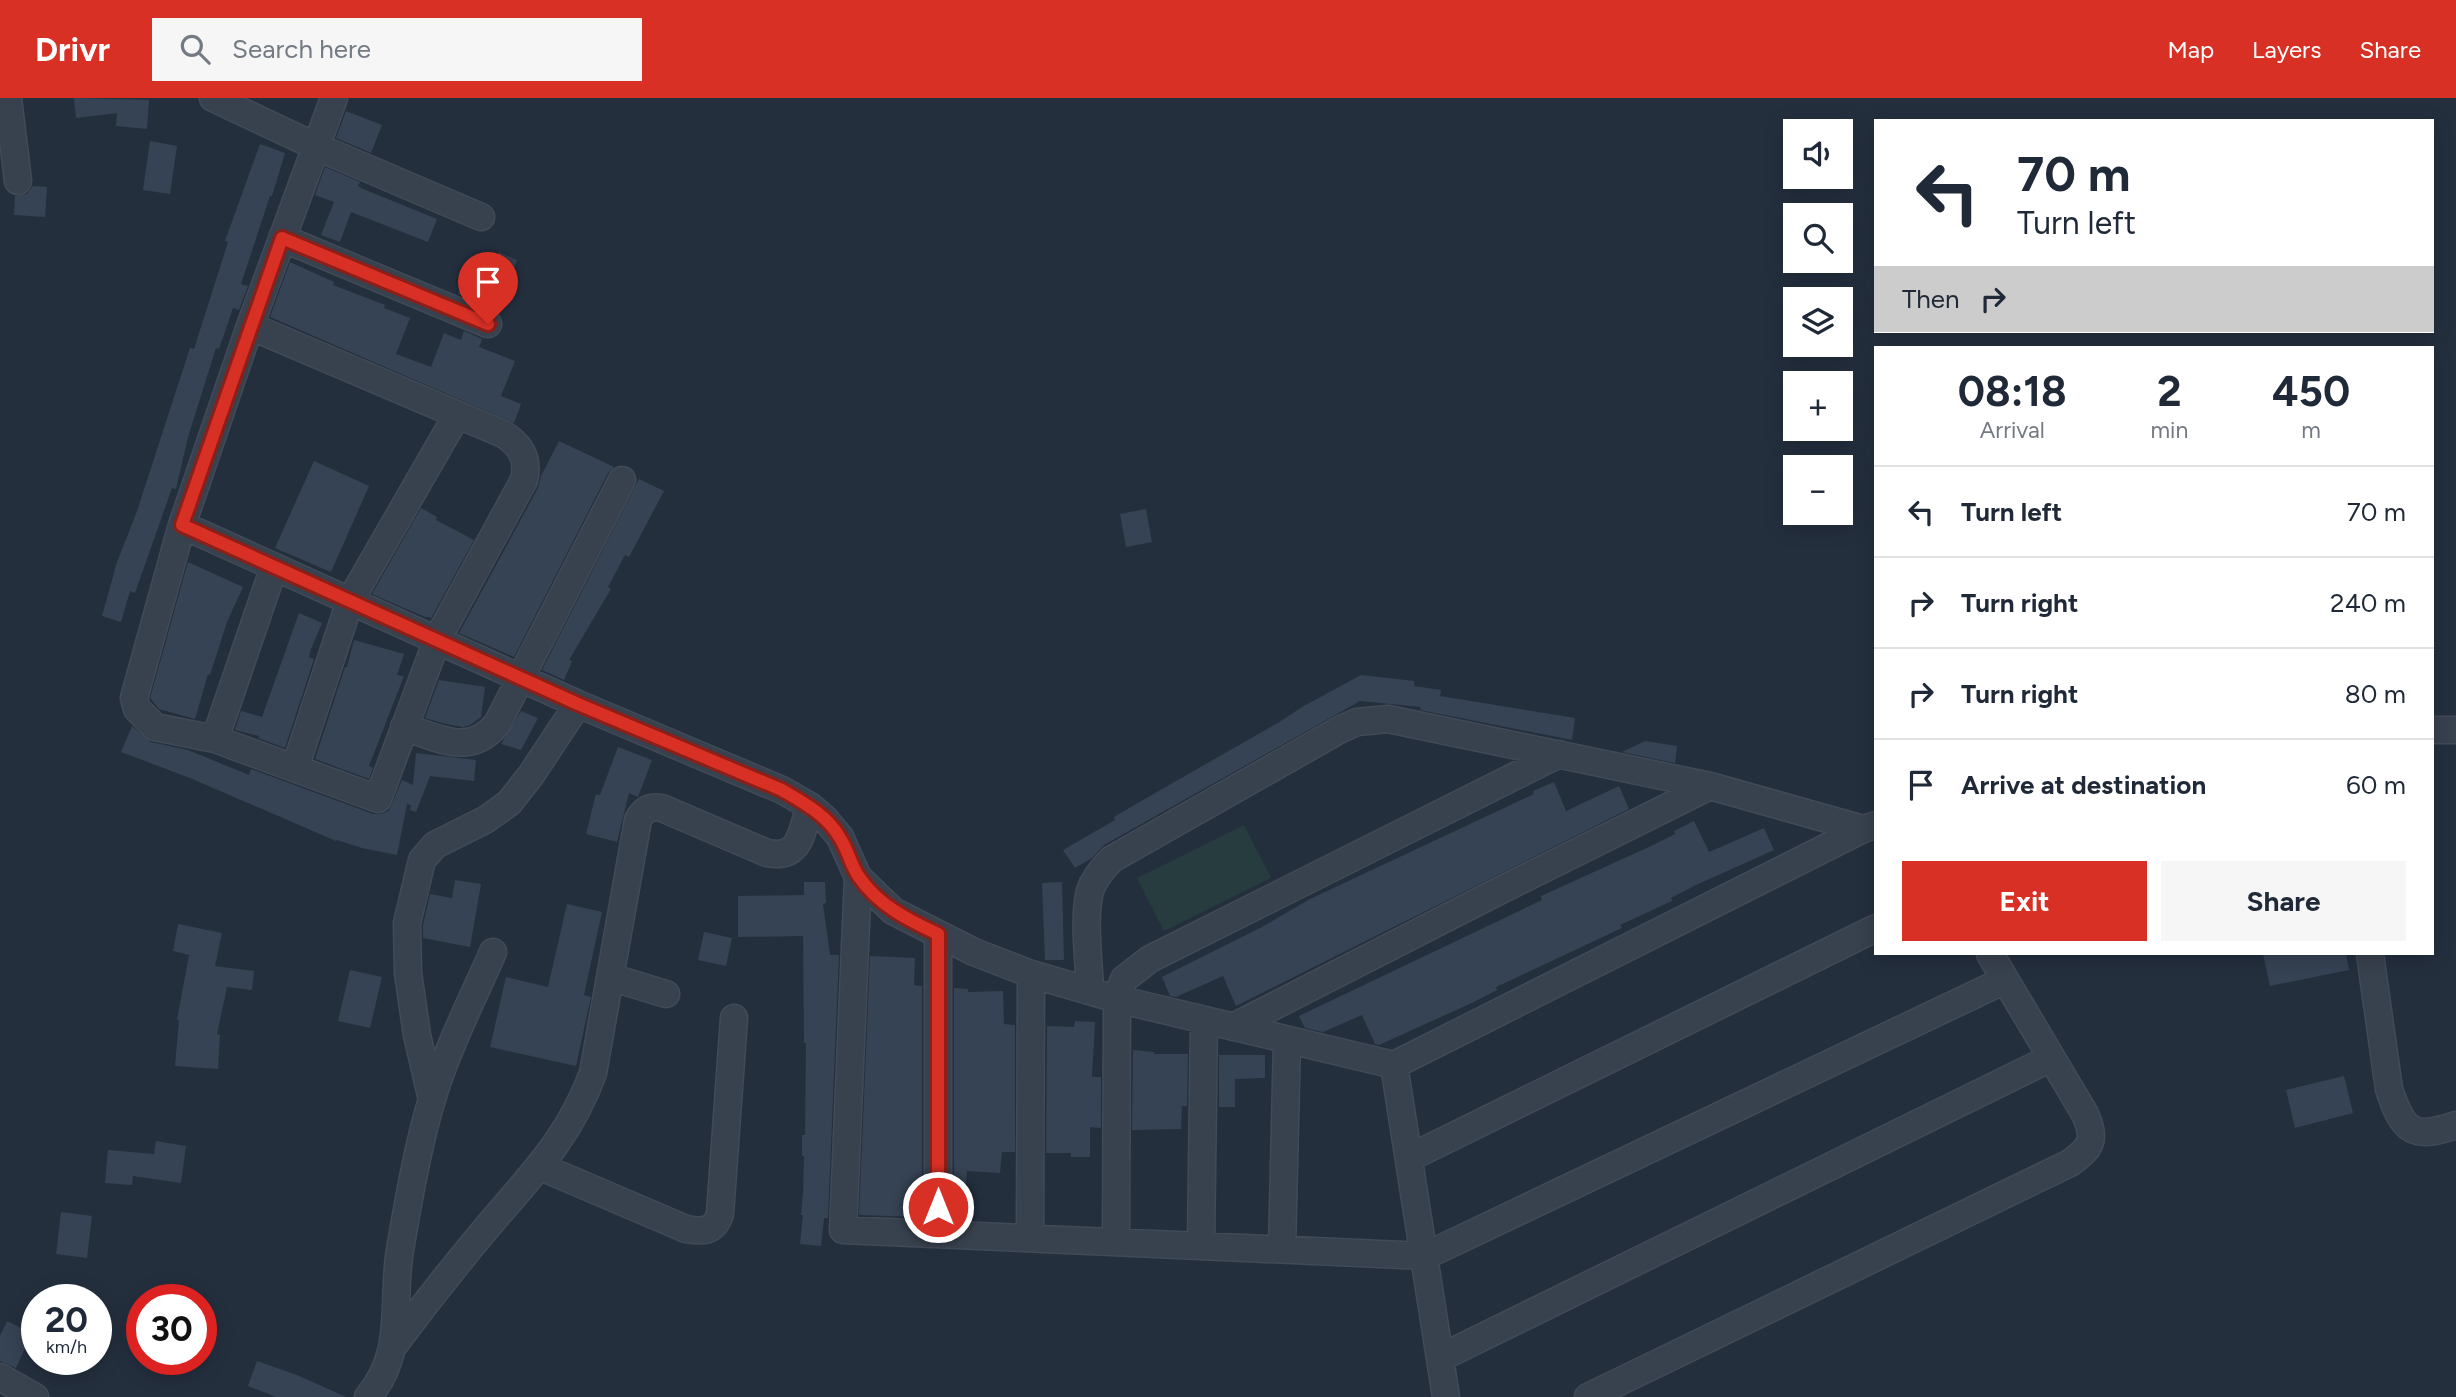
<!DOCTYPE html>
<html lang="en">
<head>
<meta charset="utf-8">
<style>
	body { margin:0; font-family:Figtree,sans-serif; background:#f6f6f7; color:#1f2937; height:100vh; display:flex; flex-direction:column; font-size:26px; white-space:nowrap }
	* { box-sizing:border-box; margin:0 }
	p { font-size:23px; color:#747a83 }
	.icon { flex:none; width:38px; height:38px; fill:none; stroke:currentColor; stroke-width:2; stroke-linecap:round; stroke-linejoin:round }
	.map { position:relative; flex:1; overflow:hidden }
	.details { position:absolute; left:1874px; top:248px; width:560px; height:609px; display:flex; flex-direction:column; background:#fff; border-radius:0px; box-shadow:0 4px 18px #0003 }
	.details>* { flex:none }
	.hud { position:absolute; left:1874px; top:21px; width:560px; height:214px; border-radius:0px; box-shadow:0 4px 18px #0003; background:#fff; color:#1f2937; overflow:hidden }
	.buttons { position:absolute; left:1783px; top:21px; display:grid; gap:14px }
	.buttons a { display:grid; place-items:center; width:70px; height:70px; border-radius:0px; background:#fff; box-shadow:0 4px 18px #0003; font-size:35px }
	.speed { position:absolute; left:21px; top:1186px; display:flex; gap:14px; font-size:35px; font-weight:700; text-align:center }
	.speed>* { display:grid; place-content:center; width:91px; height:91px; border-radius:50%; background:#fff; box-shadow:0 4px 18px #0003; line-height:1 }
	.speed small { font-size:18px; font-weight:400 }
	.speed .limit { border:10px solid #d22; background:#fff; color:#111 }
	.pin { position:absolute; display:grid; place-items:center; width:60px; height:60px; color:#fff; margin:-72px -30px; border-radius:50% 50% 50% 0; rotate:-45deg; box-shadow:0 0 7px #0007 }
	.pin .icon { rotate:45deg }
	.me { position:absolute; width:77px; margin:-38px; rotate:0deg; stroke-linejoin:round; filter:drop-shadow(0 0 5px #0008) }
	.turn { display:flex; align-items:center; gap:24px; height:147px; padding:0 28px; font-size:32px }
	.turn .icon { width:91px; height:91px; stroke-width:2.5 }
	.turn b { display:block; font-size:49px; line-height:60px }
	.then { display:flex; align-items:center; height:66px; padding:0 28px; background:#0003; gap:14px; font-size:26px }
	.eta { display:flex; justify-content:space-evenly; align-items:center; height:119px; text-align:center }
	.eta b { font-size:42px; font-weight:700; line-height:49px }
	.cta { display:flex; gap:14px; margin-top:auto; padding:14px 28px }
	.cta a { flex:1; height:80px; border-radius:0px; background:#d93025; color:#fff; font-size:28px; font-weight:700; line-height:80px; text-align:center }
	.cta a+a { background:#f6f6f7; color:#1f2937 }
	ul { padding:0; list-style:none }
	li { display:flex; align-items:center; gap:21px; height:91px; padding:0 28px; border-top:2px solid #e0e1e3 }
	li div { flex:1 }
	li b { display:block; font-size:26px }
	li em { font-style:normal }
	header { display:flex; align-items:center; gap:42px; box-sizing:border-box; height:98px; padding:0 35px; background:#d93025; color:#fff }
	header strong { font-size:33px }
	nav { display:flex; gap:38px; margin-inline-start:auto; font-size:24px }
	.search { width:490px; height:63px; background:#f6f6f7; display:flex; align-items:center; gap:18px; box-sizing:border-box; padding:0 24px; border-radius:0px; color:#747a83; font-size:26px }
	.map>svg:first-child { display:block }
</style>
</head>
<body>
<header>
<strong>Drivr</strong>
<div class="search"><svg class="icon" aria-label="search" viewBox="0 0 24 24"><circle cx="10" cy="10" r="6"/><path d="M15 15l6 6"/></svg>Search here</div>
<nav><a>Map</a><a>Layers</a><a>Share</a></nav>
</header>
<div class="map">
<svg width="2456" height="1299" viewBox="0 0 2456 1299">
	<rect width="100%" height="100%" fill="#242f3e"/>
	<path fill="#263c3f" d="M 1244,727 L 1271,780 L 1164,833 L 1137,780 Z"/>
	<path fill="#364354" d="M 74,0 L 149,2 L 147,31 L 116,28 L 117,15 L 76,20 Z
		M 346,13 L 382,27 L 371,55 L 336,40 Z
		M 150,43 L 177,48 L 170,96 L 143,92 Z
		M 260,46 L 285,55 L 272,98 L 270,98 L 241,186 L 248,188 L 239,212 L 233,210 L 219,251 L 216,250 L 188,339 L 176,391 L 172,390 L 135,495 L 130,493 L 121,524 L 102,518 L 117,464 L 136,416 L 190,250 L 194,251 L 228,144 L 225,143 Z
		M 325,69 L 360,84 L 358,88 L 363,91 L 437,121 L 428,144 L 351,114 L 340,144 L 321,137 L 334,104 L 315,97 Z
		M 33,88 L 47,89 L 45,119 L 14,117 L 15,98 L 27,96 Z
		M 499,154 L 517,162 L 509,185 L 490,178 Z
		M 290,164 L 334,184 L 333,187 L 385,207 L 384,210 L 410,220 L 396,256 L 431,269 L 444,235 L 461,242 L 464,233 L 482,241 L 479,249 L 515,263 L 501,298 L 521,306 L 514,325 L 270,219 Z
		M 465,177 L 501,191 L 494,211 L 458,196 Z
		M 559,343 L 614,369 L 608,375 L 514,559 L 459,535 L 538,390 L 541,378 Z
		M 314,363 L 369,388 L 331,474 L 275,450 Z
		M 639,381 L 664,393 L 629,459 L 625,457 L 608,489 L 611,491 L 569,562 L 572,563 L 564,582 L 542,572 Z
		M 421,410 L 437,419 L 436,422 L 474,442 L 430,522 L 430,519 L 425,519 L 372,496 Z
		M 1146,411 L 1152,444 L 1126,449 L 1120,416 Z
		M 188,464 L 243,489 L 227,524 L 210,577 L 208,576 L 195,621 L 159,611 L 150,600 Z
		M 299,515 L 322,525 L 311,551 L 309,559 L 314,561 L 285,650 L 258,640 L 259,638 L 235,632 L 241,613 L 262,619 Z
		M 354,542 L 404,556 L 397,577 L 404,578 L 369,668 L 373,670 L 369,681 L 315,661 L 345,569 L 347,569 Z
		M 1361,577 L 1414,583 L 1414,588 L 1441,592 L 1440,598 L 1575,620 L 1572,642 L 1420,612 L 1421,609 L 1360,603 L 1104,747 L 1092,760 L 1075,770 L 1063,752 L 1115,722 L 1114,719 L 1136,706 L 1281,623 L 1302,609 Z
		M 439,582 L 485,589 L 481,619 L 470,627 L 463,629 L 446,626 L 425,620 Z
		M 521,613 L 538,620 L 521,652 L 501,646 Z
		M 132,628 L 151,644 L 188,652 L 249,677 L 251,671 L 373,716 L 381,716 L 389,713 L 402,682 L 413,687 L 416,655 L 476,662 L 474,683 L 430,678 L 416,714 L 410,712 L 411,707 L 407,706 L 397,757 L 362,750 L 337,742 L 336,743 L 190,680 L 121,654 Z
		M 1645,643 L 1677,648 L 1675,665 L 1622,654 Z
		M 618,649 L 652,662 L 638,699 L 629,695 L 617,744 L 586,736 L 596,696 L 600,697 Z
		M 1554,684 L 1566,713 L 1619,688 L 1629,711 L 1236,908 L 1223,878 L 1176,899 L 1170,898 L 1162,879 L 1262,829 L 1310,801 L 1534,696 L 1533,693 Z
		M 1694,723 L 1709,754 L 1764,730 L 1774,752 L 1696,787 L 1671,800 L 1672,803 L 1620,827 L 1622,830 L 1496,889 L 1497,892 L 1474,904 L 1379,947 L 1375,946 L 1362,917 L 1323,934 L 1305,930 L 1299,918 L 1542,802 L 1541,798 L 1651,748 L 1675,736 L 1674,733 Z
		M 455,782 L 481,786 L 470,849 L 423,840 L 423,827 L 430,796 L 452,800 Z
		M 804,784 L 825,784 L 826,805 L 823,806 L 830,857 L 839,857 L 828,1120 L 824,1120 L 821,1148 L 800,1146 L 803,1117 L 801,1117 L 803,1095 L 804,1058 L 802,1058 L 802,1037 L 805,1037 L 806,945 L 804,945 L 803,838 L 738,839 L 738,798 L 804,797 Z
		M 1062,784 L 1064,862 L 1045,862 L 1042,785 Z
		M 567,806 L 602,814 L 584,897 L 591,899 L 576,968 L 490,949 L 506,879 L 548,889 Z
		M 178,826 L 222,835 L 215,868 L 254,873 L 252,892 L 227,889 L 217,936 L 220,937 L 218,971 L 175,968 L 179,922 L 177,922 L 189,857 L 173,853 Z
		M 704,834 L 732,840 L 726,868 L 698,862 Z
		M 2263,856 L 2346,856 L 2349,872 L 2270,888 Z
		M 870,858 L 915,860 L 914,887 L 922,888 L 922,1101 L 913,1101 L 914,1119 L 859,1117 Z
		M 350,872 L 382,879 L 370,930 L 338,923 Z
		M 954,890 L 968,891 L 968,894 L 1003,893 L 1004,926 L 1015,927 L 1015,1054 L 1002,1054 L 1000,1075 L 967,1073 L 965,1103 L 954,1102 Z
		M 1075,923 L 1095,924 L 1092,979 L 1101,979 L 1101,1030 L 1090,1029 L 1090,1059 L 1071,1059 L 1071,1055 L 1046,1055 L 1047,928 L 1074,929 Z
		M 1133,952 L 1154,954 L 1154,956 L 1188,956 L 1187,1008 L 1182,1008 L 1181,1031 L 1132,1032 Z
		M 1219,957 L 1265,957 L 1265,980 L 1235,981 L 1235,1009 L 1219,1009 Z
		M 2344,978 L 2353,1015 L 2295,1030 L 2286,992 Z
		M 156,1043 L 186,1048 L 181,1085 L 133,1078 L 132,1087 L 105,1085 L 108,1052 L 154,1056 Z
		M 61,1114 L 92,1118 L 87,1160 L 56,1156 Z
		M 7,1223 L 32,1235 L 16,1270 L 0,1263 L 0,1238 Z
		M 257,1263 L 297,1277 L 346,1299 L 276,1299 L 248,1288 Z"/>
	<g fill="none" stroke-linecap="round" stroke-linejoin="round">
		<g stroke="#414a57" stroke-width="29">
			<path id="minor" d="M 8,0 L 18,83
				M 213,0 L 315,48 L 481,119
				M 282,140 L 488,226
				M 250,228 L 503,336 C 521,347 529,361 524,382 L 437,542 L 378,701 L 215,641 L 155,629 L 137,611 L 134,600 L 182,427 L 250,228 L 334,0
				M 182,427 L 578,606 L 782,692 L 810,708 L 825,721 L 840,739 L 858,779 L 893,813 L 974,854 L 1031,876 L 1117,901 L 1394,967 L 1863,731 L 1876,727
				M 404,629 C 439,640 470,659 497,626 L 622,382
				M 2432,632 L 2456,632
				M 215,641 L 274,469
				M 295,670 L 350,503 L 457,317
				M 858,779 L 843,1132 L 1425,1158 L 2005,882
				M 2370,856 L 2389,991 C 2403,1034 2413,1042 2456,1027
				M 610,879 L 666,896
				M 1090,892 C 1089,864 1083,819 1090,793 C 1094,780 1103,770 1112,761 L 1341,631 L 1357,624 L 1388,621 L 1710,688 L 1863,731
				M 1233,929 L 1497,794 L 1710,688
				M 1394,967 L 1446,1299
				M 432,1002 L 417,937 L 408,875 L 407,825 L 422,762 L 435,747 L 485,722 L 509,705 L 531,677 L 578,606
				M 1409,1060 L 1876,830
				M 541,1069 L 686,1131 C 703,1134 714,1134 720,1116 L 734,920
				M 938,1136 L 938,836
				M 1030,1140 L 1031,876
				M 1116,1144 L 1117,901 L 1124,881 L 1150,861 L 1559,656
				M 1201,1148 L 1204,922
				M 1282,1151 L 1287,942
				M 394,1247 C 423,1208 453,1170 484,1133 C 529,1079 568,1043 593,975 L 638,722 C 644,711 650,708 662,710 L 767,755 C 801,762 801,734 810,708
				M 1440,1260 L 2051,960
				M 0,1279 L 35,1299
				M 368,1299 C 406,1254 391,1206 400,1152 C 408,1105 418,1047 432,1001 C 447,951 472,902 493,854
				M 1588,1299 L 2070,1065 C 2092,1049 2096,1042 2085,1016 L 1990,856"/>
		</g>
		<use href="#minor" stroke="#38414e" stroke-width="26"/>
	</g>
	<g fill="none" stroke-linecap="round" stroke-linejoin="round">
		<g stroke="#8d1f18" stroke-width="18">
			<path id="route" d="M 488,226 L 282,140 L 182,427 L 578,606 L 782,692 C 804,705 827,717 840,740 C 848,752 851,768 859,779 C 878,807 908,822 938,836 L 938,1109"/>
		</g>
		<use href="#route" stroke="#d93025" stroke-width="12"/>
	</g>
</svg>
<div class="buttons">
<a><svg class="icon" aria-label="sound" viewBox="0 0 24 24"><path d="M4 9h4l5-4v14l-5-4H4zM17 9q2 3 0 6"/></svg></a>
<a><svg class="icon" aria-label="search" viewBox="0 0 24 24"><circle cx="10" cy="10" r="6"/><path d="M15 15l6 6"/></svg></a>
<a><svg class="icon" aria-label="layers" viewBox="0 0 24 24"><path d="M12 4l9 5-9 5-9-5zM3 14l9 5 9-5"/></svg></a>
<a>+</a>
<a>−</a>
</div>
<div class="speed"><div>20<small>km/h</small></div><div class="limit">30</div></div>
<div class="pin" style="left:488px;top:226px;background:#d93025"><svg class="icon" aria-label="arrive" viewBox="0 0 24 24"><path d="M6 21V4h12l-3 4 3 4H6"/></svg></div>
<svg class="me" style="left:938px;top:1109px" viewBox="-20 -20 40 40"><circle r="17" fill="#d93025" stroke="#fff" stroke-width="3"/><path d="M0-11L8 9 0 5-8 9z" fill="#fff"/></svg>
<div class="hud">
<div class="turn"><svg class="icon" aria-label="left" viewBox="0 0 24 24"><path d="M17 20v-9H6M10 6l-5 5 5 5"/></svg><div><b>70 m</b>Turn left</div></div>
<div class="then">Then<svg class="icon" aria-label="right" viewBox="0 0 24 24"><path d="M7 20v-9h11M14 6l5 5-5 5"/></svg></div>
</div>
<section class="details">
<div class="eta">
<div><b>08:18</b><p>Arrival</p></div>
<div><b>2</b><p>min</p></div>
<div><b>450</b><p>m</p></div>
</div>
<ul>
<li><svg class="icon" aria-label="left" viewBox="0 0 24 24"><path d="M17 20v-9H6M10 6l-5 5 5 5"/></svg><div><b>Turn left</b></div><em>70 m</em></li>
<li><svg class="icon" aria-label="right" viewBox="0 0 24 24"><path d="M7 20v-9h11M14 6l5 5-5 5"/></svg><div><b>Turn right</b></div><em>240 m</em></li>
<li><svg class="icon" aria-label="right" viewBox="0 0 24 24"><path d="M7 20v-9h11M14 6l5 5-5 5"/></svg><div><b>Turn right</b></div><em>80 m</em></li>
<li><svg class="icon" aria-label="arrive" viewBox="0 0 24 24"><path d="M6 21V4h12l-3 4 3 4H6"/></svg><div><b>Arrive at destination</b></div><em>60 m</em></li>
</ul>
<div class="cta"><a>Exit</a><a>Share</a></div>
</section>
</div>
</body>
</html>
